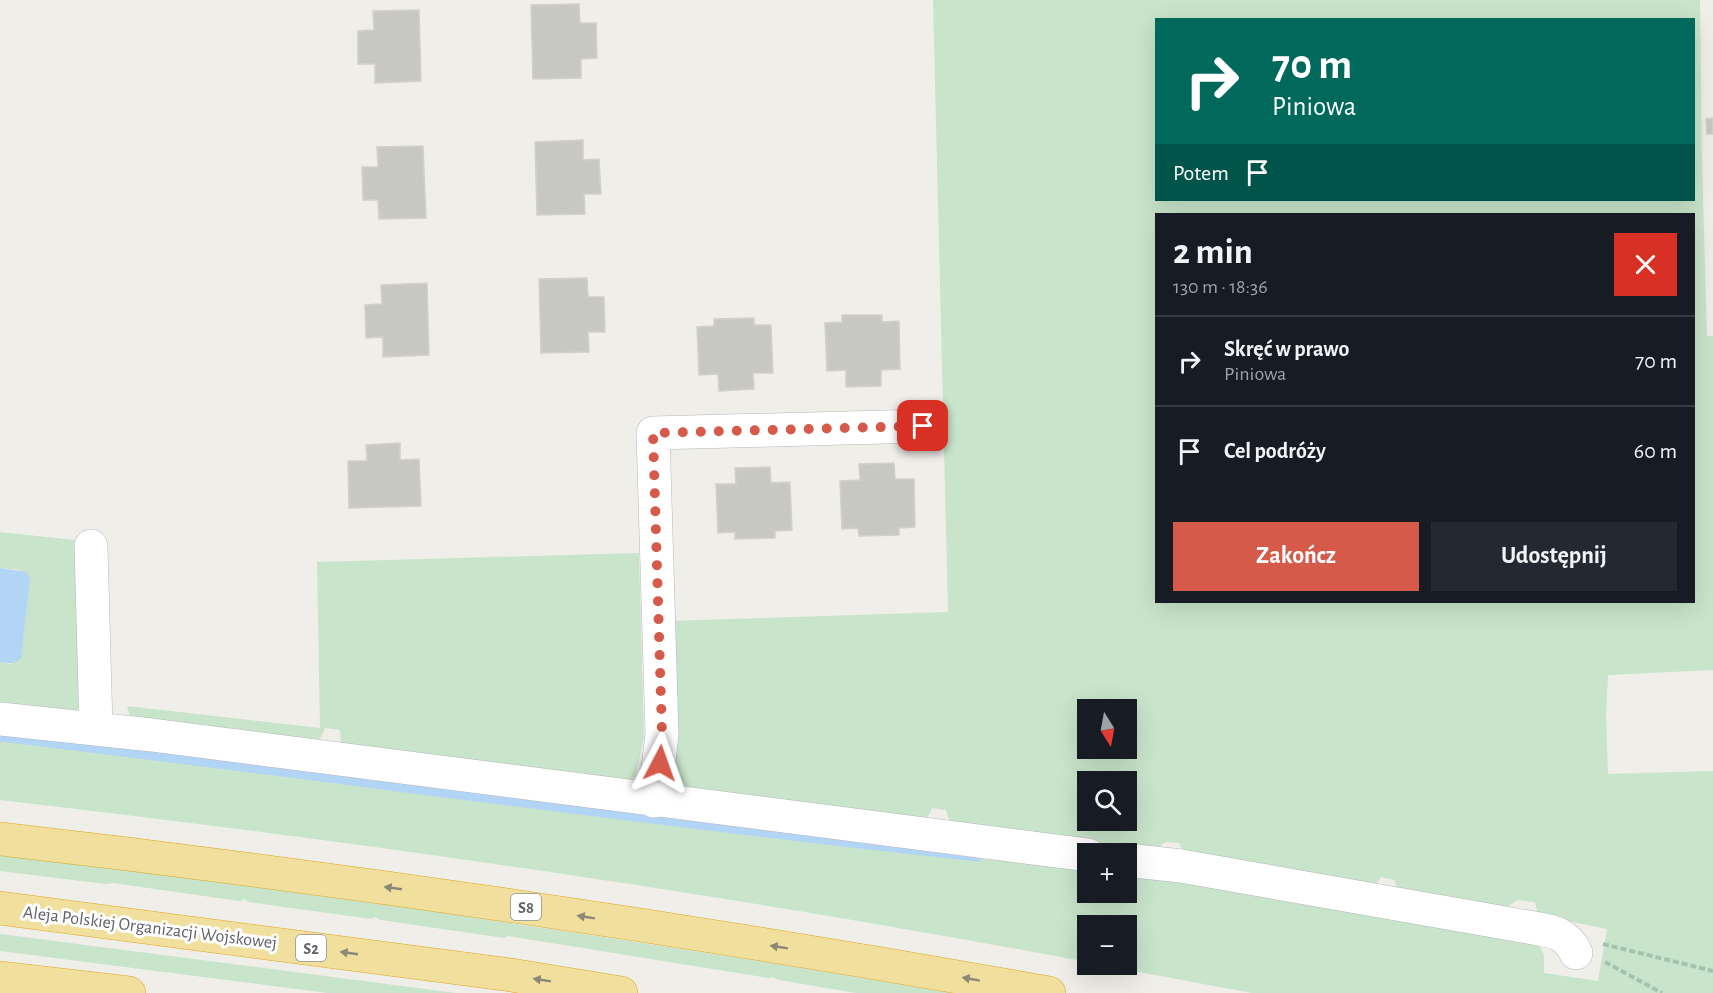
<!DOCTYPE html>
<html lang="pl">
<head>
<meta charset="utf-8">
<style>
	body { margin:0; font-family:"Alegreya Sans",sans-serif; background:#242831; color:#f1f3f6; height:100vh; display:flex; flex-direction:column; font-size:22px; white-space:nowrap }
	* { box-sizing:border-box; margin:0 }
	p { font-size:20px; color:#9ea1a6 }
	.icon { flex:none; width:33px; height:33px; fill:none; stroke:currentColor; stroke-width:2; stroke-linecap:round; stroke-linejoin:round }
	.map { position:relative; flex:1; overflow:hidden }
	.drawer { position:absolute; left:1155px; top:213px; width:540px; height:390px; display:flex; flex-direction:column; background:#171b24; border-radius:0px; box-shadow:0 6px 24px #0002 }
	.drawer>* { flex:none }
	.guide { position:absolute; left:1155px; top:18px; width:540px; height:183px; border-radius:0px; box-shadow:0 6px 24px #0002; background:#00695c; color:#fff; overflow:hidden }
	.needle { width:39px; rotate:169deg }
	.tools { position:absolute; left:1077px; top:699px; display:grid; gap:12px }
	.tools a { display:grid; place-items:center; width:60px; height:60px; border-radius:0px; background:#171b24; box-shadow:0 6px 24px #0002; font-size:30px }
	.pin { position:absolute; display:grid; place-items:center; width:51px; height:51px; color:#fff; margin:-26px; border-radius:12px; box-shadow:0 3px 9px #0006 }
	.me { position:absolute; width:66px; margin:-33px; rotate:4deg; stroke-linejoin:round; filter:drop-shadow(0 0 4px #0008) }
	.turn { display:flex; align-items:center; gap:21px; height:126px; padding:0 18px; font-size:27px }
	.turn .icon { width:78px; height:78px; stroke-width:2.5 }
	.turn b { display:block; font-size:42px; line-height:51px }
	.then { display:flex; align-items:center; height:57px; padding:0 18px; background:#0003; gap:12px; font-size:22px }
	.round { display:grid; place-items:center; flex:none; width:63px; height:63px; border-radius:0px; background:#242831 }
	.head { display:flex; align-items:center; justify-content:space-between; height:102px; padding:0 18px }
	h1 { font-size:36px; font-weight:600; line-height:45px }
	.cta { display:flex; gap:12px; margin-top:auto; padding:12px 18px }
	.cta a { flex:1; height:69px; border-radius:0px; background:#d55a49; color:#fff; font-size:24px; font-weight:600; line-height:69px; text-align:center }
	.cta a+a { background:#242831; color:#f1f3f6 }
	ul { padding:0; list-style:none }
	li { display:flex; align-items:center; gap:18px; height:90px; padding:0 18px; border-top:2px solid #363941 }
	li div { flex:1 }
	li b { display:block; font-size:22px }
	li em { font-style:normal }
	.map>svg:first-child { display:block }
</style>
</head>
<body>
<div class="map">
<svg width="1713" height="993" viewBox="0 0 1713 993">
	<rect width="100%" height="100%" fill="#f0eee9"/>
	<path fill="#c8e4ca" fill-rule="evenodd" d="M 933,0 L 1700,0 L 1702,160 L 1707,336 L 1713,336 L 1713,670 L 1608,675 L 1606,714 L 1608,774 L 1713,771 L 1713,993 L 1252,993 L 1101,965 L 1126,964 L 1126,926 L 1088,926 L 1087,962 C 727,894 364,842 0,800 L 0,730 L 1087,865 L 1088,892 L 1126,892 L 1127,871 L 1538,943 L 1544,955 L 1544,973 L 1598,981 L 1607,929 L 1538,915 L 1535,902 L 1518,900 L 1507,907 L 1397,890 L 1395,880 L 1381,877 L 1376,884 L 1184,853 L 1179,843 L 1166,842 L 1154,850 L 1148,851 L 954,824 L 949,820 L 946,810 L 932,808 L 927,818 L 923,820 L 673,785 L 670,778 L 667,621 L 948,612 ZM 1156,20 L 1694,20 L 1694,200 L 1156,200 ZM 1156,214 L 1694,214 L 1694,602 L 1156,602 ZM 1088,710 L 1126,710 L 1126,748 L 1088,748 ZM 1088,782 L 1126,782 L 1126,820 L 1088,820 Z
		M 0,532 L 84,541 L 82,714 L 0,708 L 0,662 L 12,664 L 20,570 L 0,568 Z
		M 639,553 L 644,738 L 635,776 L 627,782 L 341,743 L 340,730 L 325,728 L 321,737 L 316,741 L 130,717 L 127,706 L 320,728 L 317,562 Z
		M 0,855 C 318,893 635,939 951,993 L 856,993 L 779,980 L 772,977 L 769,978 L 508,936 L 504,938 L 381,920 L 375,917 L 371,919 L 248,902 L 245,899 L 239,901 L 113,883 L 106,884 L 0,871 Z
		M 0,934 L 456,993 L 328,993 L 0,951 Z"/>
	<path fill="#b3d5f5" d="M 0,568 L 27,572 L 30,578 L 21,658 C 15,665 9,663 0,662 Z"/>
	<g fill="none" stroke-linecap="round" stroke-linejoin="round">
		<path stroke="#b3d5f5" stroke-width="9" d="M 0,737 C 326,776 650,822 977,857"/>
	</g>
	<path fill="#c8c8c3" stroke="#d4d0c7" stroke-width="1.5" d="M 579,4 L 580,23 L 596,23 L 597,58 L 581,59 L 581,78 L 533,79 L 531,5 Z
		M 419,10 L 421,81 L 375,83 L 375,64 L 358,64 L 358,31 L 374,30 L 373,11 Z
		M 1713,118 L 1713,134 L 1707,134 L 1706,119 Z
		M 583,140 L 583,160 L 599,159 L 601,194 L 584,194 L 585,214 L 537,215 L 535,142 Z
		M 423,146 L 426,218 L 379,219 L 378,200 L 363,200 L 362,167 L 378,167 L 377,147 Z
		M 587,278 L 588,297 L 604,297 L 605,332 L 588,332 L 589,352 L 541,353 L 539,279 Z
		M 427,283 L 429,355 L 383,357 L 383,337 L 366,338 L 365,305 L 382,304 L 381,285 Z
		M 842,315 L 882,315 L 882,322 L 899,321 L 900,369 L 881,370 L 881,386 L 846,387 L 846,370 L 827,371 L 825,323 L 842,322 Z
		M 754,318 L 754,325 L 771,325 L 773,373 L 753,373 L 754,389 L 719,391 L 718,374 L 699,375 L 697,327 L 714,326 L 714,319 Z
		M 400,443 L 400,460 L 419,459 L 421,506 L 349,508 L 348,461 L 367,461 L 366,445 Z
		M 894,463 L 895,479 L 914,479 L 915,527 L 899,528 L 899,535 L 859,536 L 858,528 L 842,529 L 840,481 L 860,480 L 859,464 Z
		M 770,467 L 771,483 L 790,482 L 792,530 L 775,531 L 775,538 L 735,539 L 735,532 L 718,533 L 716,484 L 736,484 L 735,468 Z"/>
	<g fill="none" stroke-linecap="round" stroke-linejoin="round">
		<g stroke="#b5b7bb" stroke-width="34">
			<path id="minor" d="M 91,546 L 96,728
				M 0,719 L 152,735 L 1088,855
				M 654,801 L 662,734 L 653,433 L 923,426
				M 1126,860 L 1181,866 L 1528,927 C 1549,931 1566,931 1576,953"/>
		</g>
		<g stroke="#dca81c" stroke-width="34">
			<path id="highway" d="M 0,839 C 351,879 701,931 1049,993
				M 0,908 L 511,975 L 621,993
				M 0,978 L 129,993"/>
		</g>
		<path stroke="#a2c4ae" stroke-width="4" stroke-dasharray="6 3" stroke-linecap="butt" d="M 1603,944 L 1713,971
			M 1605,962 L 1662,993"/>
		<use href="#minor" stroke="#fff" stroke-width="33"/>
		<use href="#highway" stroke="#f1df9e" stroke-width="33"/>
	</g>
	<defs><path id="oneway-solid" d="M-6-.8H1V-3.2L6.5 0L1 3.2V.8H-6Z" transform="scale(1.5)"/></defs>
	<g fill="#8c8878">
		<use href="#oneway-solid" transform="translate(393 888) rotate(-172)"/>
		<use href="#oneway-solid" transform="translate(586 917) rotate(-171)"/>
		<use href="#oneway-solid" transform="translate(779 947) rotate(-171)"/>
		<use href="#oneway-solid" transform="translate(349 953) rotate(-172)"/>
		<use href="#oneway-solid" transform="translate(971 979) rotate(-170)"/>
		<use href="#oneway-solid" transform="translate(542 980) rotate(-171)"/>
	</g>
	<g fill="none" stroke-linecap="round" stroke-linejoin="round">
		<path stroke="#d55a49" stroke-width="10" stroke-dasharray="0 18" d="M 660,763 L 662,734 L 653,433 L 923,426"/>
	</g>
	<g text-anchor="middle" stroke-width="6" stroke-linejoin="round" paint-order="stroke">
		<g fill="#fff" stroke="#909195" stroke-width="1.5">
			<rect x="511" y="894" width="30" height="26" rx="4.5"/>
			<rect x="296" y="935" width="30" height="26" rx="4.5"/>
		</g>
		<g font-size="16" font-weight="bold" fill="#606267">
			<text x="526" y="913">S8</text>
			<text x="311" y="954">S2</text>
		</g>
		<g font-size="18" fill="#606267" stroke="#fff">
			<text transform="translate(150 927) rotate(7)" y="6">Aleja Polskiej Organizacji Wojskowej</text>
		</g>
	</g>
</svg>
<div class="tools">
<a><svg class="needle" viewBox="-14 -14 28 28"><path d="M0-13l5 13h-10z" fill="#e53935"/><path d="M0 13l5-13h-10z" fill="#9ea1a6"/></svg></a>
<a><svg class="icon" aria-label="search" viewBox="0 0 24 24"><circle cx="10" cy="10" r="6"/><path d="M15 15l6 6"/></svg></a>
<a>+</a>
<a>−</a>
</div>
<div class="pin" style="left:923px;top:426px;background:#d93025"><svg class="icon" aria-label="arrive" viewBox="0 0 24 24"><path d="M6 21V4h12l-3 4 3 4H6"/></svg></div>
<svg class="me" style="left:660px;top:763px" viewBox="-20 -20 40 40"><path d="M0-17L14 15 0 8-14 15z" fill="#d55a49" stroke="#fff" stroke-width="4"/></svg>
<div class="guide">
<div class="turn"><svg class="icon" aria-label="right" viewBox="0 0 24 24"><path d="M7 20v-9h11M14 6l5 5-5 5"/></svg><div><b>70 m</b>Piniowa</div></div>
<div class="then">Potem<svg class="icon" aria-label="arrive" viewBox="0 0 24 24"><path d="M6 21V4h12l-3 4 3 4H6"/></svg></div>
</div>
<section class="drawer">
<div class="head"><div><h1>2 min</h1><p>130 m · 18:36</p></div><a class="round" style="background:#d93025;color:#fff"><svg class="icon" aria-label="close" viewBox="0 0 24 24"><path d="M6 6l12 12M18 6L6 18"/></svg></a></div>
<ul>
<li><svg class="icon" aria-label="right" viewBox="0 0 24 24"><path d="M7 20v-9h11M14 6l5 5-5 5"/></svg><div><b>Skręć w prawo</b><p>Piniowa</p></div><em>70 m</em></li>
<li><svg class="icon" aria-label="arrive" viewBox="0 0 24 24"><path d="M6 21V4h12l-3 4 3 4H6"/></svg><div><b>Cel podróży</b></div><em>60 m</em></li>
</ul>
<div class="cta"><a>Zakończ</a><a>Udostępnij</a></div>
</section>
</div>
</body>
</html>
